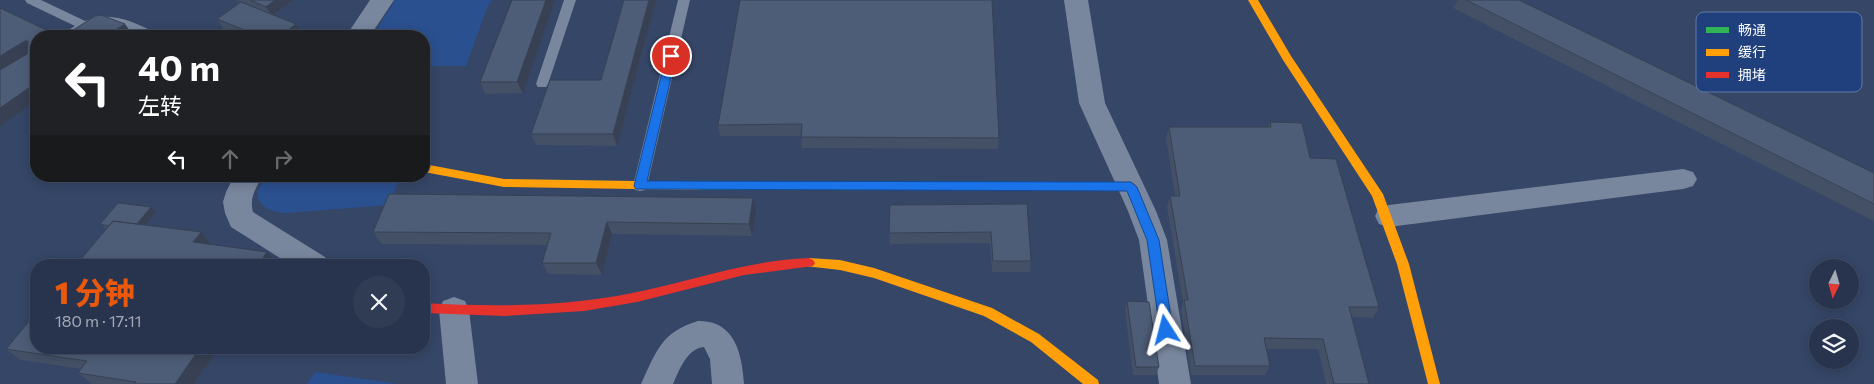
<!DOCTYPE html>
<html lang="zh">
<head>
<meta charset="utf-8">
<style>
	body { margin:0; font-family:Commissioner,"Noto Sans SC",sans-serif; background:#303c54; color:#f1f3f6; height:100vh; display:flex; flex-direction:column; font-size:19px; white-space:nowrap }
	* { box-sizing:border-box; margin:0 }
	p { font-size:16px; color:#a5aab6 }
	.icon { flex:none; width:28px; height:28px; fill:none; stroke:currentColor; stroke-width:2; stroke-linecap:round; stroke-linejoin:round }
	.map { position:relative; flex:1; overflow:hidden }
	.panel { position:absolute; left:30px; top:259px; width:400px; height:95px; display:flex; flex-direction:column; background:#28344d; border-radius:20px; box-shadow:0 2px 12px #0003,0 0 0 1px #444f65 }
	.panel>* { flex:none }
	.banner { position:absolute; left:30px; top:30px; width:400px; height:152px; border-radius:20px; box-shadow:0 2px 12px #0003,0 0 0 1px #444f65; background:#202124; color:#fff; overflow:hidden }
	.needle { width:32px; rotate:185deg }
	.controls { position:absolute; left:1809px; top:259px; display:grid; gap:10px }
	.controls a { display:grid; place-items:center; width:50px; height:50px; border-radius:50%; background:#28344d; box-shadow:0 2px 12px #0003,0 0 0 1px #444f65; font-size:25px }
	.pin { position:absolute; display:grid; place-items:center; width:42px; height:42px; color:#fff; margin:-21px; border:2px solid #fff; border-radius:50%; box-shadow:0 1px 5px #0007 }
	.me { position:absolute; width:55px; margin:-28px; rotate:351deg; stroke-linejoin:round; filter:drop-shadow(0 0 4px #0008) }
	.turn { display:flex; align-items:center; gap:18px; height:105px; padding:0 25px; font-size:22px }
	.turn .icon { width:65px; height:65px; stroke-width:2.5 }
	.turn b { display:block; font-size:35px; line-height:42px }
	.lanes { display:flex; align-items:center; height:48px; padding:0 25px; background:#0003; justify-content:center; gap:25px; direction:ltr }
	.lanes .off { opacity:.35 }
	.round { display:grid; place-items:center; flex:none; width:52px; height:52px; border-radius:26px; background:#303c54 }
	.headline { display:flex; align-items:center; justify-content:space-between; height:85px; padding:0 25px }
	h1 { font-size:30px; font-weight:800; line-height:38px; color:#ea580c }
	.map>svg:first-child { display:block }
</style>
</head>
<body>
<div class="map">
<svg width="1874" height="384" viewBox="0 0 1874 384">
	<rect width="100%" height="100%" fill="#354667"/>
	<path fill="#2b508f" d="M 395,0 L 492,0 L 487,8 L 466,66 L 424,66 L 424,36 L 373,36 Z
		M 267,176 L 401,176 L 388,205 L 286,213 C 262,212 247,197 267,176 Z
		M 315,372 L 398,384 L 307,384 Z"/>
	<g fill="none" stroke-linecap="round" stroke-linejoin="round">
		<path fill="#79879e" fill-rule="evenodd" d="M 25,0 L 41,0 L 85,21 C 112,10 133,22 157,33 L 159,36 L 143,36 L 110,24 L 96,25 L 76,36 L 61,36 L 63,33 L 75,26 L 27,3 Z
			M 564,0 L 576,0 L 548,84 L 546,87 L 538,87 L 536,84 Z
			M 678,0 L 690,0 L 647,186 L 645,190 L 640,191 L 635,190 L 633,186 Z"/>
		<path fill="#79879e" fill-rule="evenodd" d="M 370,0 L 394,0 L 370,36 L 346,36 Z
			M 1064,0 L 1088,0 L 1105,103 L 1156,211 L 1167,240 L 1191,384 L 1159,384 L 1139,240 L 1128,211 L 1079,103 Z
			M 1683,169 L 1693,172 L 1697,179 L 1693,186 L 1683,189 L 1389,227 L 1379,224 L 1375,216 L 1379,208 L 1389,205 Z
			M 234,176 L 262,176 C 256,189 249,197 253,212 L 325,257 L 330,265 L 291,265 L 231,227 L 225,213 L 223,202 L 226,192 Z
			M 454,297 L 465,301 L 469,310 L 478,384 L 446,384 L 439,310 L 443,301 Z
			M 698,321 C 735,320 742,354 744,384 L 712,384 L 710,359 L 704,347 C 687,348 679,371 673,384 L 641,384 C 656,352 661,332 698,321 Z"/>
		<path fill="#30b455" fill-rule="evenodd" d="M 697,182 L 953,182 L 957,183 L 959,186 L 957,189 L 953,190 L 697,190 L 693,189 L 691,186 L 693,183 Z"/>
		<path fill="#ff9f0a" fill-rule="evenodd" d="M 1248,0 L 1258,0 L 1291,56 L 1383,194 L 1409,264 L 1440,384 L 1428,384 L 1397,264 L 1372,196 L 1283,60 Z
			M 424,164 L 504,179 L 697,182 L 701,183 L 703,186 L 701,189 L 697,190 L 504,187 L 424,172 Z
			M 809,258 L 840,260 L 874,268 L 992,308 L 1039,334 L 1098,380 L 1099,384 L 1083,384 L 1031,342 L 984,316 L 874,278 L 840,270 L 805,266 L 803,263 L 805,260 Z"/>
		<path fill="#e5322d" fill-rule="evenodd" d="M 953,182 L 1131,183 L 1135,184 L 1137,187 L 1135,190 L 1131,191 L 953,190 L 949,189 L 947,186 L 949,183 Z
			M 809,258 L 813,260 L 815,263 L 813,266 L 744,275 L 637,302 L 584,311 L 504,316 L 424,313 L 424,303 C 495,307 567,307 637,292 C 695,280 749,260 809,258 Z"/>
	</g>
	<path fill="#435066" d="M 236,0 L 293,0 L 274,15 L 302,33 L 298,36 L 243,36 L 223,29 L 217,19 L 240,2 Z
		M 512,0 L 523,93 L 485,94 L 480,82 Z
		M 624,0 L 656,0 L 617,146 L 536,145 L 531,134 L 601,80 Z
		M 740,0 L 999,138 L 998,149 L 802,148 L 801,136 L 720,136 L 718,125 Z
		M 1458,0 L 1519,0 L 1874,173 L 1874,221 L 1453,8 Z
		M 1270,122 L 1310,158 L 1379,307 L 1373,318 L 1351,317 L 1369,384 L 1326,384 L 1318,349 L 1266,349 L 1270,366 L 1265,375 L 1191,375 L 1181,311 L 1183,302 L 1167,207 L 1170,196 L 1175,196 L 1166,138 L 1169,127 L 1268,127 Z
		M 1027,204 L 1031,261 L 1030,272 L 992,272 L 990,243 L 890,244 L 889,233 Z
		M 151,207 L 156,212 L 145,225 L 201,232 L 211,244 L 211,245 L 267,252 L 277,264 L 276,265 L 76,265 L 106,229 L 100,224 Z
		M 756,211 L 752,236 L 612,234 L 602,275 L 548,274 L 542,263 L 548,245 L 382,244 L 373,232 Z
		M 1127,301 L 1159,367 L 1156,375 L 1133,375 L 1125,310 Z
		M 36,348 L 219,348 L 194,384 L 92,384 L 78,373 L 81,369 L 21,360 L 6,349 Z"/>
	<path fill="#374153" d="M 275,0 L 293,0 L 272,16 L 266,7 Z
		M 546,0 L 555,0 L 523,93 L 517,82 Z
		M 649,0 L 656,0 L 617,146 L 613,134 Z
		M 125,24 L 133,35 L 131,36 L 106,36 Z
		M 296,24 L 302,33 L 298,36 L 280,36 Z
		M 25,41 L 35,51 L 0,73 L 0,56 Z
		M 36,83 L 36,101 L 0,126 L 0,108 Z
		M 753,198 L 756,211 L 752,236 L 749,224 Z
		M 151,207 L 156,212 L 138,234 L 133,229 Z
		M 607,222 L 612,234 L 602,275 L 596,263 Z
		M 201,232 L 211,244 L 204,254 L 193,242 Z
		M 267,252 L 277,264 L 276,265 L 258,265 Z
		M 200,348 L 219,348 L 194,384 L 175,384 Z"/>
	<path fill="#4e5d77" stroke="#374153" d="M 250,0 L 275,0 L 266,7 Z
		M 512,0 L 546,0 L 517,82 L 480,82 Z
		M 624,0 L 649,0 L 613,134 L 531,134 L 550,80 L 601,80 Z
		M 740,0 L 992,0 L 999,138 L 801,137 L 802,124 L 718,125 Z
		M 1466,0 L 1519,0 L 1874,173 L 1874,204 Z
		M 241,2 L 296,24 L 280,36 L 259,36 L 217,19 Z
		M 0,8 L 59,36 L 36,36 L 36,83 L 0,108 L 0,70 L 27,54 L 28,41 L 25,41 L 0,56 Z
		M 101,15 L 125,24 L 106,36 L 64,36 L 95,16 Z
		M 1270,122 L 1302,123 L 1310,158 L 1336,159 L 1379,307 L 1349,307 L 1369,384 L 1334,384 L 1323,339 L 1264,338 L 1270,366 L 1195,366 L 1184,300 L 1188,300 L 1170,196 L 1180,196 L 1169,127 L 1271,127 Z
		M 389,194 L 753,198 L 749,224 L 607,222 L 596,263 L 542,263 L 551,233 L 373,232 Z
		M 118,203 L 151,207 L 137,224 L 113,221 L 109,226 L 100,224 Z
		M 1027,204 L 1031,261 L 993,261 L 991,232 L 889,233 L 890,205 Z
		M 113,221 L 201,232 L 193,242 L 267,252 L 258,265 L 76,265 Z
		M 1127,301 L 1149,302 L 1159,367 L 1136,367 Z
		M 36,313 L 36,348 L 200,348 L 175,384 L 135,384 L 136,382 L 78,373 L 87,361 L 6,349 Z"/>
	<path fill="#1a73e8" stroke="#114b97" d="M 671,52 L 676,56 L 647,181 L 1131,182 L 1137,187 L 1159,240 L 1173,330 L 1171,334 L 1166,335 L 1162,334 L 1160,330 L 1147,240 L 1127,191 L 636,189 L 634,186 L 666,56 Z"/>
	<rect x="1696" y="12" width="166" height="80" rx="8" fill="#1f407d" stroke="#6279a4" stroke-width="1"/>
	<rect x="1706" y="27" width="23" height="6" fill="#30b455"/>
	<rect x="1706" y="49" width="23" height="7" fill="#ff9f0a"/>
	<rect x="1706" y="72" width="23" height="6" fill="#e5322d"/>
	<g font-size="14" fill="#fff">
		<text x="1738" y="35">畅通</text>
		<text x="1738" y="57">缓行</text>
		<text x="1738" y="80">拥堵</text>
	</g>
</svg>
<div class="controls">
<a><svg class="needle" viewBox="-14 -14 28 28"><path d="M0-13l5 13h-10z" fill="#e53935"/><path d="M0 13l5-13h-10z" fill="#a5aab6"/></svg></a>
<a><svg class="icon" aria-label="layers" viewBox="0 0 24 24"><path d="M12 4l9 5-9 5-9-5zM3 14l9 5 9-5"/></svg></a>
</div>
<div class="pin" style="left:671px;top:56px;background:#d93025"><svg class="icon" aria-label="arrive" viewBox="0 0 24 24"><path d="M6 21V4h12l-3 4 3 4H6"/></svg></div>
<svg class="me" style="left:1166px;top:330px" viewBox="-20 -20 40 40"><path d="M0-17L14 15 0 8-14 15z" fill="#1a73e8" stroke="#fff" stroke-width="4"/></svg>
<div class="banner">
<div class="turn"><svg class="icon" aria-label="left" viewBox="0 0 24 24"><path d="M17 20v-9H6M10 6l-5 5 5 5"/></svg><div><b>40 m</b>左转</div></div>
<div class="lanes"><svg class="icon" aria-label="left" viewBox="0 0 24 24"><path d="M17 20v-9H6M10 6l-5 5 5 5"/></svg><svg class="icon off" aria-label="ahead" viewBox="0 0 24 24"><path d="M12 20V5M6 11l6-6 6 6"/></svg><svg class="icon off" aria-label="right" viewBox="0 0 24 24"><path d="M7 20v-9h11M14 6l5 5-5 5"/></svg></div>
</div>
<section class="panel">
<div class="headline"><div><h1>1 分钟</h1><p>180 m · 17:11</p></div><a class="round"><svg class="icon" aria-label="close" viewBox="0 0 24 24"><path d="M6 6l12 12M18 6L6 18"/></svg></a></div>
</section>
</div>
</body>
</html>
